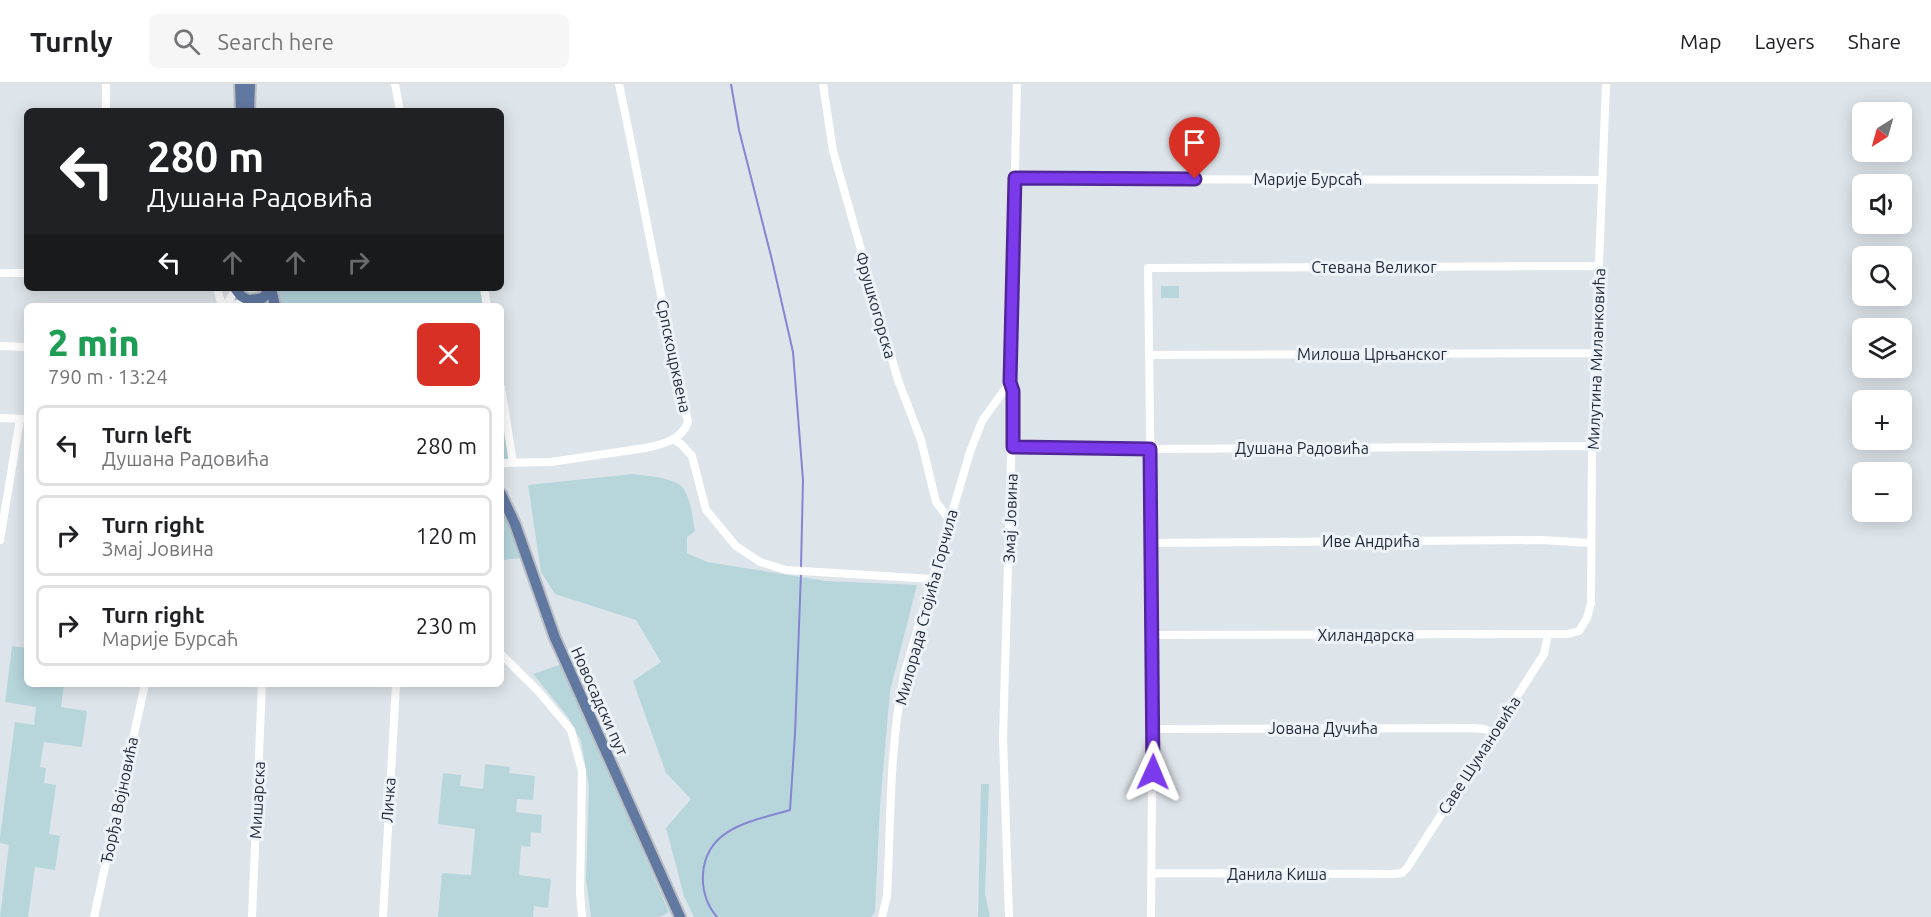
<!DOCTYPE html>
<html lang="en">
<head>
<meta charset="utf-8">
<style>
	body { margin:0; font-family:Ubuntu,sans-serif; background:#f6f6f6; color:#202124; height:100vh; display:flex; flex-direction:column; font-size:22px; white-space:nowrap }
	* { box-sizing:border-box; margin:0 }
	p { font-size:20px; color:#757577 }
	.icon { flex:none; width:33px; height:33px; fill:none; stroke:currentColor; stroke-width:2; stroke-linecap:round; stroke-linejoin:round }
	.map { position:relative; flex:1; overflow:hidden }
	.panel { position:absolute; left:24px; top:219px; width:480px; height:384px; display:flex; flex-direction:column; background:#fff; border-radius:9px; box-shadow:0 3px 15px #0003 }
	.panel>* { flex:none }
	.hud { position:absolute; left:24px; top:24px; width:480px; height:183px; border-radius:9px; box-shadow:0 3px 15px #0003; background:#202124; color:#fff; overflow:hidden }
	.needle { width:39px; rotate:217deg }
	.buttons { position:absolute; left:1852px; top:18px; display:grid; gap:12px }
	.buttons a { display:grid; place-items:center; width:60px; height:60px; border-radius:9px; background:#fff; box-shadow:0 3px 15px #0003; font-size:30px }
	.pin { position:absolute; display:grid; place-items:center; width:51px; height:51px; color:#fff; margin:-62px -26px; border-radius:50% 50% 50% 0; rotate:-45deg; box-shadow:0 0 6px #0007 }
	.pin .icon { rotate:45deg }
	.me { position:absolute; width:66px; margin:-33px; rotate:1deg; stroke-linejoin:round; filter:drop-shadow(0 0 4px #0008) }
	.turn { display:flex; align-items:center; gap:21px; height:126px; padding:0 24px; font-size:27px }
	.turn .icon { width:78px; height:78px; stroke-width:2.5 }
	.turn b { display:block; font-size:42px; line-height:51px }
	.lanes { display:flex; align-items:center; height:57px; padding:0 24px; background:#0003; justify-content:center; gap:30px; direction:ltr }
	.lanes .off { opacity:.35 }
	.round { display:grid; place-items:center; flex:none; width:63px; height:63px; border-radius:9px; background:#f6f6f6 }
	.head { display:flex; align-items:center; justify-content:space-between; height:102px; padding:0 24px }
	h1 { font-size:36px; font-weight:800; line-height:45px; color:#1e9e55 }
	ul { padding:0; list-style:none }
	li { display:flex; align-items:center; gap:18px; height:81px; margin:0 12px 9px; padding:0 12px; border:3px solid #e0e0e0; border-radius:9px }
	li div { flex:1 }
	li b { display:block; font-size:22px }
	li em { font-style:normal }
	header { display:flex; align-items:center; gap:36px; box-sizing:border-box; height:84px; padding:0 30px; background:#fff; border-bottom:2px solid #e0e0e0 }
	header strong { font-size:28px }
	nav { display:flex; gap:33px; margin-inline-start:auto; font-size:21px }
	.search { width:420px; height:54px; background:#f6f6f6; display:flex; align-items:center; gap:15px; box-sizing:border-box; padding:0 21px; border-radius:9px; color:#757577; font-size:22px }
	.map>svg:first-child { display:block }
</style>
</head>
<body>
<header>
<strong>Turnly</strong>
<div class="search"><svg class="icon" aria-label="search" viewBox="0 0 24 24"><circle cx="10" cy="10" r="6"/><path d="M15 15l6 6"/></svg>Search here</div>
<nav><a>Map</a><a>Layers</a><a>Share</a></nav>
</header>
<div class="map">
<svg width="1931" height="833" viewBox="0 0 1931 833">
	<rect width="100%" height="100%" fill="#dee5ea"/>
	<path fill="#b6d6dc" d="M 1161,202 L 1179,202 L 1179,214 L 1161,214 Z
		M 277,204 L 484,204 L 487,222 L 281,222 L 277,213 Z
		M 501,303 L 513,379 L 501,379 Z
		M 633,390 C 647,392 668,393 680,401 C 690,408 693,436 695,447 L 687,453 L 687,469 L 707,478 L 826,497 L 917,501 L 890,607 L 880,722 L 875,828 L 871,833 L 694,833 L 684,812 L 666,744 L 691,715 L 666,689 L 633,597 L 661,578 L 636,536 L 555,510 L 541,488 L 528,401 Z
		M 501,421 L 503,426 L 522,474 L 501,476 Z
		M 12,562 L 27,564 L 27,600 L 64,600 L 61,623 L 87,627 L 82,663 L 44,658 L 40,683 L 46,684 L 44,699 L 56,701 L 49,750 L 60,752 L 55,786 L 35,783 L 28,833 L 0,833 L 9,761 L 0,759 L 0,753 L 15,638 L 34,641 L 36,623 L 5,618 Z
		M 562,580 L 669,828 L 660,833 L 591,833 L 586,795 L 589,703 L 581,657 L 568,633 L 533,590 Z
		M 485,680 L 510,683 L 509,689 L 535,692 L 533,716 L 517,715 L 516,728 L 542,731 L 541,749 L 531,748 L 530,763 L 521,762 L 519,791 L 551,795 L 548,824 L 534,822 L 533,833 L 438,833 L 442,789 L 471,791 L 475,745 L 438,740 L 443,689 L 461,691 L 460,702 L 483,705 Z
		M 981,700 L 989,700 L 985,810 L 990,833 L 978,833 Z"/>
	<g fill="none" stroke-linecap="round" stroke-linejoin="round">
		<path stroke="#8784d1" stroke-width="2" d="M 731,0 L 739,46 L 772,176 L 793,268 L 803,396 L 801,483
			M 717,833 C 706,820 702,807 703,790 C 706,743 753,737 790,726 L 795,650 L 801,489"/>
		<g stroke="#bcbfc4" stroke-width="14">
			<path id="major" d="M 240,0 L 241,27
				M 249,27 L 250,0
				M 235,204 L 241,212 L 259,222
				M 271,205 L 275,222
				M 251,216 L 263,214 L 271,204
				M 501,410 L 515,440 L 555,554 L 680,833"/>
		</g>
		<path stroke="#fff" stroke-width="8" d="M 395,0 L 400,27
			M 823,0 L 833,67 L 898,296 L 921,356 L 936,418 L 949,435
			M 106,27 L 106,0
			M 1015,95 L 1602,96
			M 0,189 L 27,189
			M 217,204 L 222,222
			M 484,204 L 487,222
			M 226,222 L 235,206
			M 234,222 L 245,215
			M 0,262 L 27,263
			M 1149,271 L 1596,269
			M 501,303 L 513,379
			M 0,334 L 27,335
			M 673,355 L 681,360 L 692,372 L 706,426 L 736,462 L 760,478 L 786,486 L 932,495
			M 1013,363 L 1150,365 L 1592,362
			M 501,379 L 551,378 L 645,364 C 661,361 682,356 688,338 C 662,226 643,113 619,0
			M 0,456 L 20,335
			M 1151,459 L 1542,456 L 1590,459
			M 1153,551 L 1548,550 L 1568,550 L 1579,547 L 1587,534 L 1591,519 L 1592,362 L 1606,0
			M 501,570 L 539,608 L 571,646 L 582,687 L 580,809 L 582,833
			M 1153,645 L 1472,644 L 1484,645 L 1492,648
			M 1152,789 L 1394,790 L 1402,789 L 1407,784 L 1544,570 L 1548,550
			M 94,833 L 145,600
			M 252,833 L 262,600
			M 383,833 L 396,600
			M 882,833 L 887,812 C 891,738 889,664 904,591 L 970,368 L 982,337 L 1010,298
			M 1009,833 L 1003,654 L 1013,307 L 1010,298 L 1017,0
			M 1151,833 L 1153,567 L 1148,184 L 1599,182"/>
		<use href="#major" stroke="#6178a1" stroke-width="10"/>
	</g>
	<g fill="none" stroke-linecap="round" stroke-linejoin="round">
		<g stroke="#51269a" stroke-width="15">
			<path id="route" d="M 1153,688 L 1150,365 L 1013,363 L 1013,307 L 1010,298 L 1015,94 L 1195,95"/>
		</g>
		<use href="#route" stroke="#7c3aed" stroke-width="10"/>
	</g>
	<g text-anchor="middle" stroke-width="6" stroke-linejoin="round" paint-order="stroke">
		<g font-size="16" fill="#1f293a" stroke="#eef3f7">
			<text x="1308" y="101">Марије Бурсаћ</text>
			<text x="1374" y="189">Стевана Великог</text>
			<text transform="translate(876 221) rotate(74)" y="6">Фрушкогорска</text>
			<text x="1372" y="276">Милоша Црњанског</text>
			<text transform="translate(674 272) rotate(78)" y="6">Српскоцрквена</text>
			<text transform="translate(1596 275) rotate(-88)" y="6">Милутина Миланковића</text>
			<text x="1302" y="370">Душана Радовића</text>
			<text transform="translate(1010 434) rotate(-88)" y="6">Змај Јовина</text>
			<text x="1371" y="463">Иве Андрића</text>
			<text transform="translate(926 523) rotate(-75)" y="6">Милорада Стојића Горчила</text>
			<text x="1366" y="557">Хиландарска</text>
			<text transform="translate(600 617) rotate(66)" y="6">Новосадски пут</text>
			<text x="1323" y="650">Јована Дучића</text>
			<text transform="translate(1479 671) rotate(-57)" y="6">Саве Шумановића</text>
			<text transform="translate(119 716) rotate(-78)" y="6">Ђорђа Војновића</text>
			<text transform="translate(257 716) rotate(-87)" y="6">Мишарска</text>
			<text transform="translate(388 716) rotate(-86)" y="6">Личка</text>
			<text x="1277" y="796">Данила Киша</text>
		</g>
	</g>
</svg>
<div class="buttons">
<a><svg class="needle" viewBox="-14 -14 28 28"><path d="M0-13l5 13h-10z" fill="#e53935"/><path d="M0 13l5-13h-10z" fill="#757577"/></svg></a>
<a><svg class="icon" aria-label="sound" viewBox="0 0 24 24"><path d="M4 9h4l5-4v14l-5-4H4zM17 9q2 3 0 6"/></svg></a>
<a><svg class="icon" aria-label="search" viewBox="0 0 24 24"><circle cx="10" cy="10" r="6"/><path d="M15 15l6 6"/></svg></a>
<a><svg class="icon" aria-label="layers" viewBox="0 0 24 24"><path d="M12 4l9 5-9 5-9-5zM3 14l9 5 9-5"/></svg></a>
<a>+</a>
<a>−</a>
</div>
<div class="pin" style="left:1195px;top:95px;background:#d93025"><svg class="icon" aria-label="arrive" viewBox="0 0 24 24"><path d="M6 21V4h12l-3 4 3 4H6"/></svg></div>
<svg class="me" style="left:1153px;top:688px" viewBox="-20 -20 40 40"><path d="M0-17L14 15 0 8-14 15z" fill="#7c3aed" stroke="#fff" stroke-width="4"/></svg>
<div class="hud">
<div class="turn"><svg class="icon" aria-label="left" viewBox="0 0 24 24"><path d="M17 20v-9H6M10 6l-5 5 5 5"/></svg><div><b>280 m</b>Душана Радовића</div></div>
<div class="lanes"><svg class="icon" aria-label="left" viewBox="0 0 24 24"><path d="M17 20v-9H6M10 6l-5 5 5 5"/></svg><svg class="icon off" aria-label="ahead" viewBox="0 0 24 24"><path d="M12 20V5M6 11l6-6 6 6"/></svg><svg class="icon off" aria-label="ahead" viewBox="0 0 24 24"><path d="M12 20V5M6 11l6-6 6 6"/></svg><svg class="icon off" aria-label="right" viewBox="0 0 24 24"><path d="M7 20v-9h11M14 6l5 5-5 5"/></svg></div>
</div>
<section class="panel">
<div class="head"><div><h1>2 min</h1><p>790 m · 13:24</p></div><a class="round" style="background:#d93025;color:#fff"><svg class="icon" aria-label="close" viewBox="0 0 24 24"><path d="M6 6l12 12M18 6L6 18"/></svg></a></div>
<ul>
<li><svg class="icon" aria-label="left" viewBox="0 0 24 24"><path d="M17 20v-9H6M10 6l-5 5 5 5"/></svg><div><b>Turn left</b><p>Душана Радовића</p></div><em>280 m</em></li>
<li><svg class="icon" aria-label="right" viewBox="0 0 24 24"><path d="M7 20v-9h11M14 6l5 5-5 5"/></svg><div><b>Turn right</b><p>Змај Јовина</p></div><em>120 m</em></li>
<li><svg class="icon" aria-label="right" viewBox="0 0 24 24"><path d="M7 20v-9h11M14 6l5 5-5 5"/></svg><div><b>Turn right</b><p>Марије Бурсаћ</p></div><em>230 m</em></li>
</ul>
</section>
</div>
</body>
</html>
